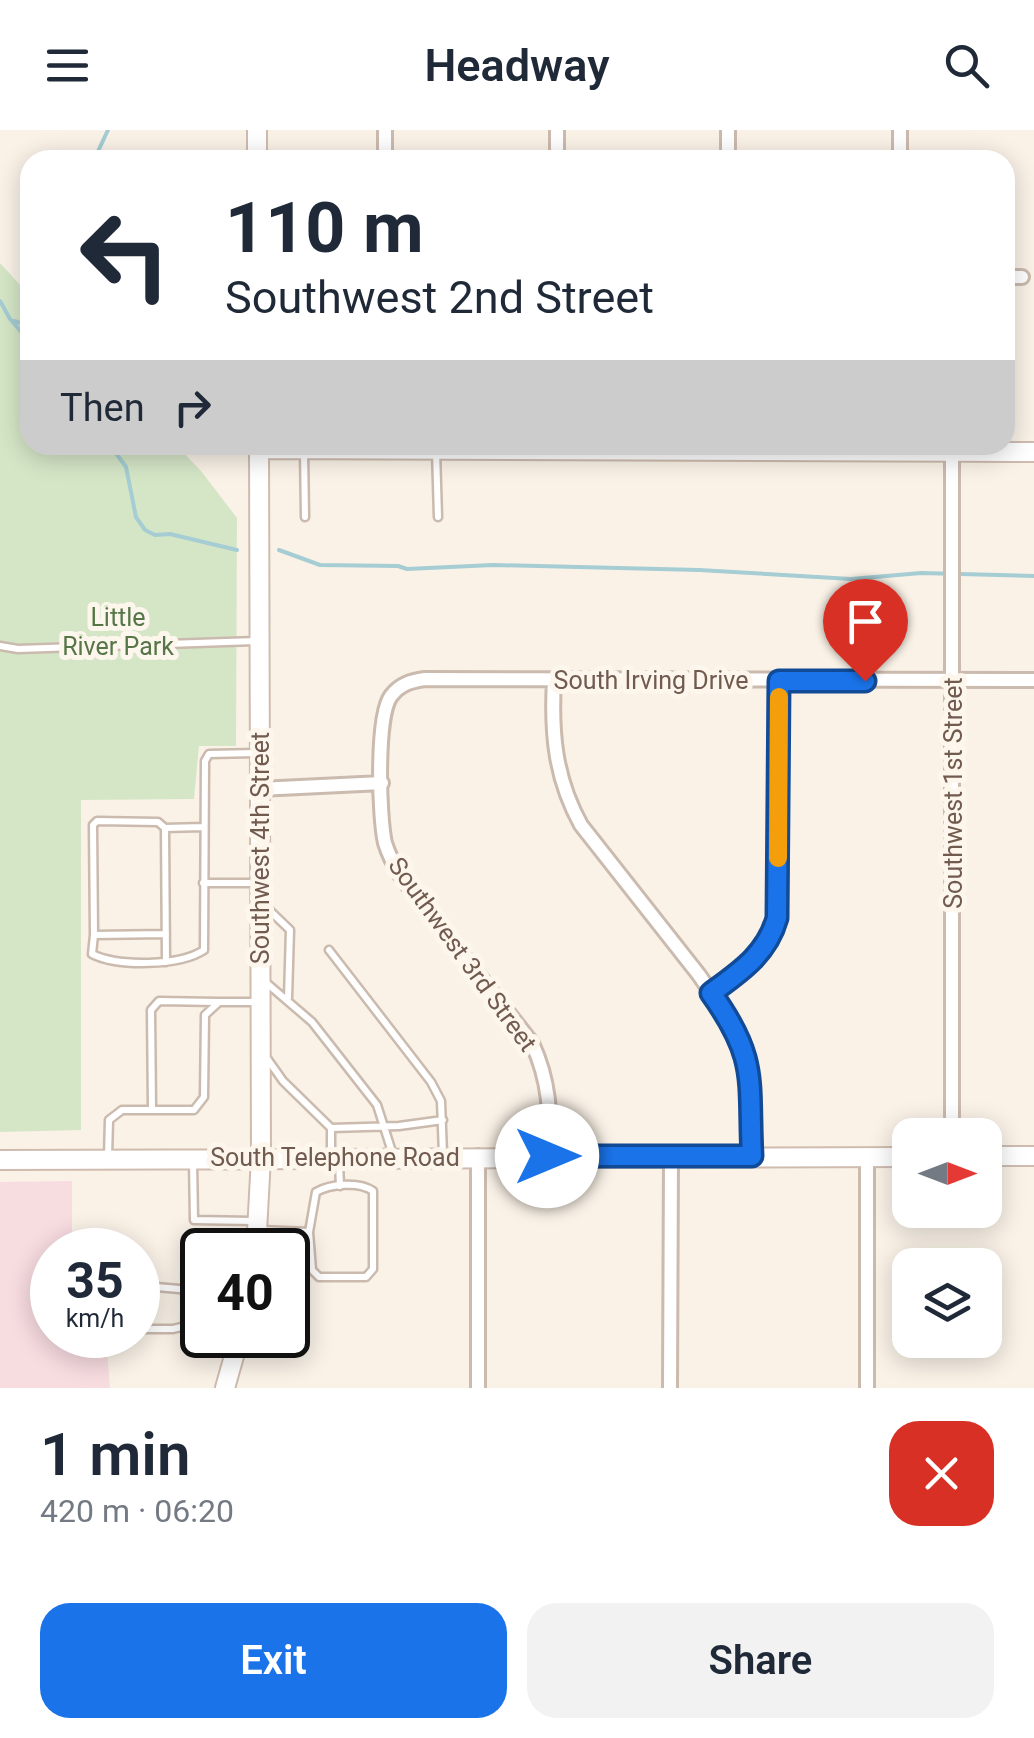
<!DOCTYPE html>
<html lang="en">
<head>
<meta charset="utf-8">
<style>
	body { margin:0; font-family:Roboto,sans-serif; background:#f2f2f3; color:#1f2937; height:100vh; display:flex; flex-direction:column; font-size:38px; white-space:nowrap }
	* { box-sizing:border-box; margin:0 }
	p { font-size:32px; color:#747a83 }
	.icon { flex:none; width:55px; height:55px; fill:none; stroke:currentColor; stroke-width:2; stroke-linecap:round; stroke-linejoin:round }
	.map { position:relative; height:1258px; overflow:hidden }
	.details { display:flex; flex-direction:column; background:#fff; flex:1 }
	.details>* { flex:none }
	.banner { position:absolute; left:20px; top:20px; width:995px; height:305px; border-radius:30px; box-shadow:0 5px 25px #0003; background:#fff; color:#1f2937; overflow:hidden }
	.needle { width:65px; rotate:90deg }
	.controls { position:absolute; left:892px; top:988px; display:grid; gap:20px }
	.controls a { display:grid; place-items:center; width:110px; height:110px; border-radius:20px; background:#fff; box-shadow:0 5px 25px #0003; font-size:50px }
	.speed { position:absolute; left:30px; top:1098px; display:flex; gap:20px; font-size:50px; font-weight:700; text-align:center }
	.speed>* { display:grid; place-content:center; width:130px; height:130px; border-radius:50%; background:#fff; box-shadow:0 5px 25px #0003; line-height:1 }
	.speed small { font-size:25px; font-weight:400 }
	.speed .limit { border:5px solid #111; border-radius:15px; background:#fff; color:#111 }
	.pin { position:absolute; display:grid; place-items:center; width:85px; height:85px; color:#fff; margin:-102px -42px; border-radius:50% 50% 50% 0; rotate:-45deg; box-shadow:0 0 10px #0007 }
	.pin .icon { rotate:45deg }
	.me { position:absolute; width:110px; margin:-55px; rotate:90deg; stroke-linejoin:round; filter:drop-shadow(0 0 8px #0008) }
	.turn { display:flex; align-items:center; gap:35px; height:210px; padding:0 40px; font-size:45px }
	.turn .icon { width:130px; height:130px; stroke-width:2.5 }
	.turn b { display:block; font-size:70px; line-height:85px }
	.then { display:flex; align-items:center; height:95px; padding:0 40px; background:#0003; gap:20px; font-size:38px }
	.round { display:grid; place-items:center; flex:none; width:105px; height:105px; border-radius:30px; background:#f2f2f3 }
	.headline { display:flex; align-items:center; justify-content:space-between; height:170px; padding:0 40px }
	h1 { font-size:60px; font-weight:600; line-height:75px }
	.cta { display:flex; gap:20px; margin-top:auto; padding:20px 40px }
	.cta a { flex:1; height:115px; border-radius:30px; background:#1a73e8; color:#fff; font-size:40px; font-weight:600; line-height:115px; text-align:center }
	.cta a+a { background:#f2f2f3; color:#1f2937 }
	header { display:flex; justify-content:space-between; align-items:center; height:130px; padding:0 40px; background:#fff; font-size:45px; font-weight:600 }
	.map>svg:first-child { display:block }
</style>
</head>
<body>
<header><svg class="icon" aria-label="menu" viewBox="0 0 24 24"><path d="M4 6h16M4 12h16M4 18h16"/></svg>Headway<svg class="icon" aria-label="search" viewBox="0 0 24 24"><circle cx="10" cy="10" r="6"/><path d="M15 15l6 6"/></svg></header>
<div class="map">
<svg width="1034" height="1258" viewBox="0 0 1034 1258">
	<rect width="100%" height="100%" fill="#faf2e7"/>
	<path fill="#f7dce0" d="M 72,1051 L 72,1120 L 52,1120 L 52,1205 L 106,1205 L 110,1258 L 0,1258 L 0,1052 Z"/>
	<path fill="#d5e6c7" d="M 0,133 L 30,166 L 30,315 L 176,315 L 201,341 L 237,388 L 236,616 L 199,616 L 194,669 L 81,670 L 81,1000 L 0,1002 Z"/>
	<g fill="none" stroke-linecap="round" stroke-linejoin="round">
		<path stroke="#a5cdd3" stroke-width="4" d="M 94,30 L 108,0
			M 0,171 L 10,189 L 30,212
			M 14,191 L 21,193 L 30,190
			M 110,315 L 126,337 L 136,387 L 145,400 L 155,405 L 170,404 L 237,420
			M 279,420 L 320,435 L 398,436 L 407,439 L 493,435 L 699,440 L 851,449 L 921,443 L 1034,446"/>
		<g stroke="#cbbaae" stroke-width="11">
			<path id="lane" d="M 304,321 L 305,387
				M 436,321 L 438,387
				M 0,516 L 18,519 L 258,511
				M 165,698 L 158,692 L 97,691 L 93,695 L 94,805 L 166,804
				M 203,753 L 258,753
				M 265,776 L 290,800 L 288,868
				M 94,805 L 92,824 C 118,837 180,836 204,820 L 205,631 L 209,624 L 258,623
				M 329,820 L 431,952 L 441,971 L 443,1025
				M 166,832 L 165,698 L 203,697
				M 263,850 L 312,892 L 377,975 L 393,1025
				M 266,927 L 283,951 L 331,998 L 399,996 L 443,990
				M 152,980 L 151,880 L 159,871 L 218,872
				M 331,1025 L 331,998
				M 108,1027 L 109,990 L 122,980 L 194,980 L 204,967 L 205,885 L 219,872 L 259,872
				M 193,1031 L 194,1090 L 253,1091
				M 339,1033 L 340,1056
				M 259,1100 L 309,1102 L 312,1140 L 319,1147 L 366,1147 L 373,1139 L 373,1061 C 359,1051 330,1054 316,1062 L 309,1102
				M 202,1161 L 145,1156 L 138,1160 L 138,1192 L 141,1199 L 173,1199 L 202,1192"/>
		</g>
		<g stroke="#cbbaae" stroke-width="18">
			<path id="street" d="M 557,0 L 557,30
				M 385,30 L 385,0
				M 728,30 L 728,0
				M 900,30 L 900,0
				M 1005,147 L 1022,147
				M 554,550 C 551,603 555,648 581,695 L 699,845 L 736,899 L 750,943 L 752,1026
				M 259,659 L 382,653
				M 711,863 L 764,819 L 777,787 L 779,551
				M 952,1005 L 952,322
				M 547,1026 C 552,985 549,950 532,913 L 402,748 C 395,737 389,726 385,713 C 379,687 376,586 391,566 C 400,554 411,551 425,549 L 1034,550
				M 478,1258 L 478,1026
				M 670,1258 L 671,1027
				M 867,1258 L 867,1027"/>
		</g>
		<g stroke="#cfbcaf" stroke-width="22">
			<path id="secondary" d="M 257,0 L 257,30
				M 259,319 L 1034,322
				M 985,1026 L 1034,1026
				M 0,1030 L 910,1027
				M 256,1120 L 261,1027 L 259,315
				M 225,1258 L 240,1205"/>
		</g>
		<use href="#lane" stroke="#fff" stroke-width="6"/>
		<use href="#street" stroke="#fff" stroke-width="12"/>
		<use href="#secondary" stroke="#fff" stroke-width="18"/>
	</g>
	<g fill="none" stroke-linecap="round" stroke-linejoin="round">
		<g stroke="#114b97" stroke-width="25">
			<path id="route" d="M 547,1026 L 752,1026 C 748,950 759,930 711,863 C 740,842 767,824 777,788 L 779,551 L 865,551"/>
		</g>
		<use href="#route" stroke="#1a73e8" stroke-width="18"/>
		<path stroke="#f59e0b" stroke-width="18" d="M 778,728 L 779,567"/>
	</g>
	<g text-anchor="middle" stroke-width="10" stroke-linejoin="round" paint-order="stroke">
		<g font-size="25" fill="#567647" stroke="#fdf6ed">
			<text x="118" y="496">Little<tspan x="118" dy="29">River Park</tspan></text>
		</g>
		<g font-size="25" fill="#715a4e" stroke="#fdf6ed">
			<text x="651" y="559">South Irving Drive</text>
			<text transform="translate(953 663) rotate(-90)" y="9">Southwest 1st Street</text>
			<text transform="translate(260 718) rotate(-90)" y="9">Southwest 4th Street</text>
			<text transform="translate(463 824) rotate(54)" y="9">Southwest 3rd Street</text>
			<text x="335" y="1036">South Telephone Road</text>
		</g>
	</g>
</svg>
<div class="controls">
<a><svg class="needle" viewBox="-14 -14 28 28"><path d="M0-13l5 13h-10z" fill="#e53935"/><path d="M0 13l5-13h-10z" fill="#747a83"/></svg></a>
<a><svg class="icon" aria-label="layers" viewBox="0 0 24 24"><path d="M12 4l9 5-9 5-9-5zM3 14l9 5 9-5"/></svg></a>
</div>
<div class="speed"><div>35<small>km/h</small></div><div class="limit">40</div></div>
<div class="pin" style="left:865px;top:551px;background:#d93025"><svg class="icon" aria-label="arrive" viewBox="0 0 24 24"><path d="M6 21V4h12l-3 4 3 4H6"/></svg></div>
<svg class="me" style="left:547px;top:1026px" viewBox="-20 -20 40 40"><circle r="19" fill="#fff"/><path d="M0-13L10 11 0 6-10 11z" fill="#1a73e8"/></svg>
<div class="banner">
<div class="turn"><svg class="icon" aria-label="left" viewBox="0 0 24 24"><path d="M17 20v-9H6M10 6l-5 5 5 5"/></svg><div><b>110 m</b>Southwest 2nd Street</div></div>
<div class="then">Then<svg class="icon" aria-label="right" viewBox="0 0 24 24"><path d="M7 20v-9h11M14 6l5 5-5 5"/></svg></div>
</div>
</div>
<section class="details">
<div class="headline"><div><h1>1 min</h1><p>420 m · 06:20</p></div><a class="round" style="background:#d93025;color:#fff"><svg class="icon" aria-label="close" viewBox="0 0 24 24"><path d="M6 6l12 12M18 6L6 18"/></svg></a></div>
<div class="cta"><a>Exit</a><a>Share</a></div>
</section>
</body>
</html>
